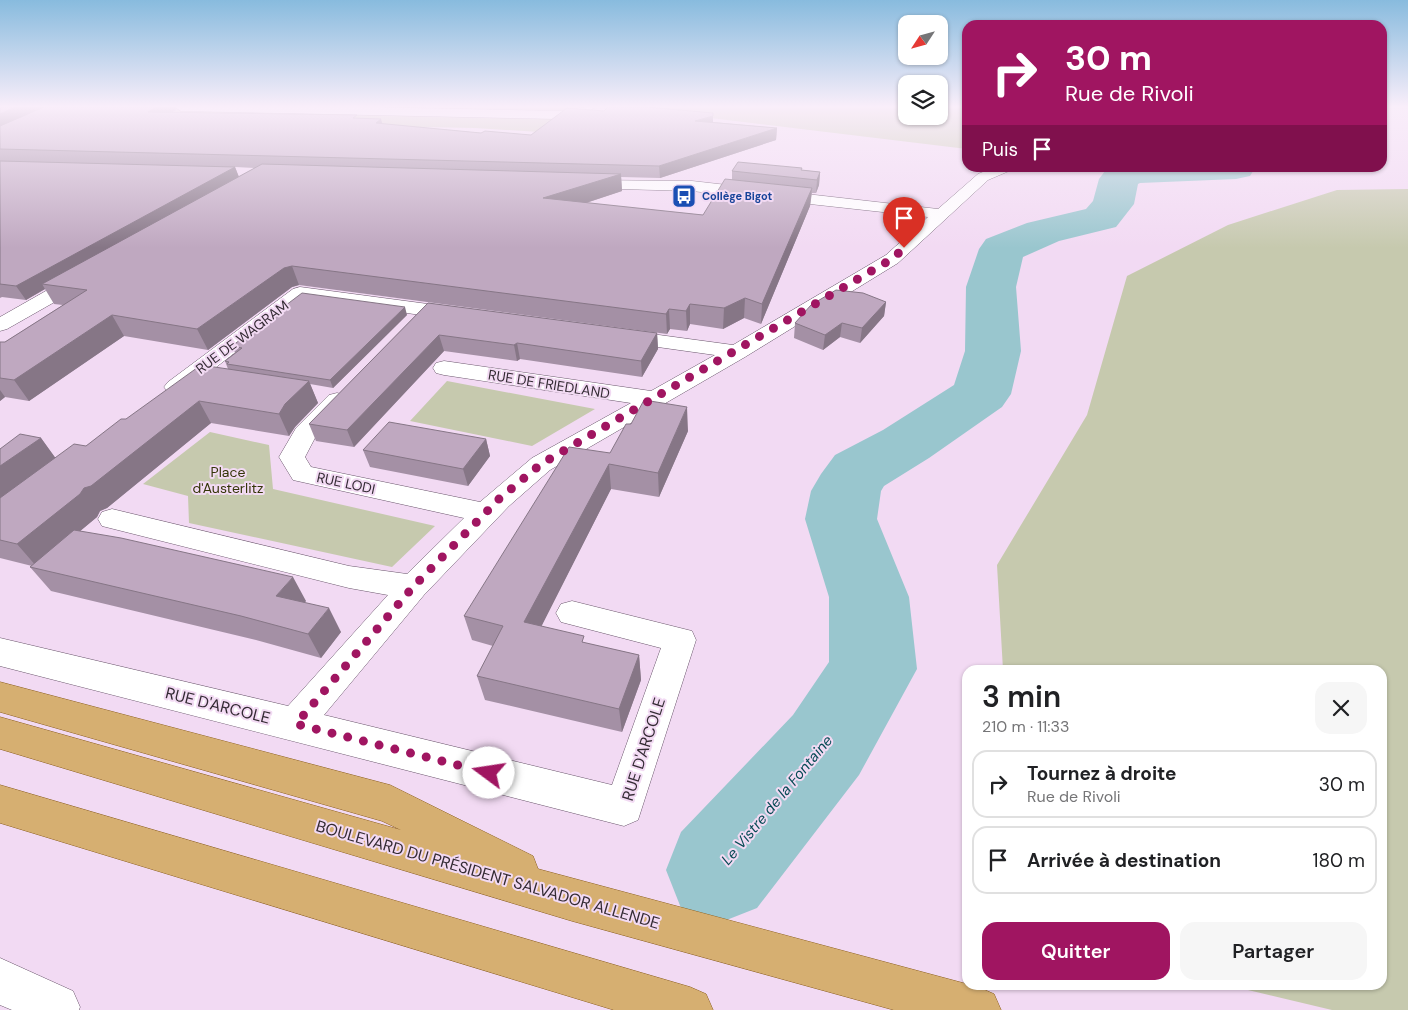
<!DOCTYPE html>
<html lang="fr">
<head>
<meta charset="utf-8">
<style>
	body { margin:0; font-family:"DM Sans",sans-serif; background:#f6f6f6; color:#202124; height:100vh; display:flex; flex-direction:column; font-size:19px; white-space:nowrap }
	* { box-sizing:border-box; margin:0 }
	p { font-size:16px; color:#757577 }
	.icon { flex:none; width:28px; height:28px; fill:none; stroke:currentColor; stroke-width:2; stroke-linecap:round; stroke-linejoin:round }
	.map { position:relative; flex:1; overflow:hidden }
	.details { position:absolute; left:962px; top:665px; width:425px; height:325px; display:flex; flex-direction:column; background:#fff; border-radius:15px; box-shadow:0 1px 4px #0004 }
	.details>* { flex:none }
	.guide { position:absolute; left:962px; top:20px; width:425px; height:152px; border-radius:15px; box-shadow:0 1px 4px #0004; background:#a01561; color:#fff; overflow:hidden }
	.needle { width:32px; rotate:234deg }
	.controls { position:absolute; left:898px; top:15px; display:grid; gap:10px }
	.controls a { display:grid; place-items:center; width:50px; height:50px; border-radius:10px; background:#fff; box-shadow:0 1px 4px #0004; font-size:25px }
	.pin { position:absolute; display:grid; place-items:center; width:42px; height:42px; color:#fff; margin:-51px -21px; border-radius:50% 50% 50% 0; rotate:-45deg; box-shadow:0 0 5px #0007 }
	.pin .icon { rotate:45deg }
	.me { position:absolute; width:55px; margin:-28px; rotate:284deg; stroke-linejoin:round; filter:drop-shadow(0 0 4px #0008) }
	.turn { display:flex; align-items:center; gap:18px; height:105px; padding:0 20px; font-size:22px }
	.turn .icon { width:65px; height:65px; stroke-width:2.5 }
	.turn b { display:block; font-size:35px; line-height:42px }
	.then { display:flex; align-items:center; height:48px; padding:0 20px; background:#0003; gap:10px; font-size:19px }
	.round { display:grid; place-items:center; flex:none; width:52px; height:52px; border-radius:15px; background:#f6f6f6 }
	.headline { display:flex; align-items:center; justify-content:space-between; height:85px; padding:0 20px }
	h1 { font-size:30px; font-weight:600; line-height:38px }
	.action { display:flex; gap:10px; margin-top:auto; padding:10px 20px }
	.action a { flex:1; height:58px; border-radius:15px; background:#a01561; color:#fff; font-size:20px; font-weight:600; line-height:58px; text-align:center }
	.action a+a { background:#f6f6f6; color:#202124 }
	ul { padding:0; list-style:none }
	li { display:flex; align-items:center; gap:15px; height:68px; margin:0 10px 8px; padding:0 10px; border:2px solid #e0e0e0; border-radius:15px }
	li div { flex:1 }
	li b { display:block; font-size:19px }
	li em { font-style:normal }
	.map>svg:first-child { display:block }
</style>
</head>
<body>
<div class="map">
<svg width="1408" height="1010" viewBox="0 0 1408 1010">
	<rect width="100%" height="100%" fill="#f2daf3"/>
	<path fill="#c6c9ae" d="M 163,107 L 597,107 L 556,133 L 475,128 L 137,122 Z
		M 620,107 L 906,107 L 906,116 L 939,116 L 939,107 L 967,107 L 967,149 Z
		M 1408,189 L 1408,1010 L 1332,1010 L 1227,985 L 1382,985 L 1382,670 L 1003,670 L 997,565 L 1087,415 L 1127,276 L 1228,225 L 1337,190 Z
		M 447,381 L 595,409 L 532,446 L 410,421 Z
		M 210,432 L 269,445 L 273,489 L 435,526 L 392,567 L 189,523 L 188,496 L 143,484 Z"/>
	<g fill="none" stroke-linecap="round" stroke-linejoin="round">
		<path fill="#99c6ce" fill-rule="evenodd" d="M 1111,168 L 1255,168 L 1250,176 L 1236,179 L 1140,183 L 1138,184 L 1134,204 L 1116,227 L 1059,241 L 1023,257 L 1016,287 L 1021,351 L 1011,394 L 1002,407 L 929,458 L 884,486 L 881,491 L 877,519 L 909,597 L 917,669 L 859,775 L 757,908 L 719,923 L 681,908 L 666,870 L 681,832 L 793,715 L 829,662 L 829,597 L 805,519 L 811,491 L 821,474 L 835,455 L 883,430 L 954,385 L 965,351 L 966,287 L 979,249 L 986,239 L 1027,223 L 1086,209 L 1093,201 L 1099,179 L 1105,171 Z"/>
		<g stroke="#6a566c" stroke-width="1">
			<path id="street" d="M 175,107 L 362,107 L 558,111 C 571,110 582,107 595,107 L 582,116 L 558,119 L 181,111 Z
				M 993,168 L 1011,168 L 1009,171 L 988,180 L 898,263 L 745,357 L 550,470 L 509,506 L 424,595 L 324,715 L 612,785 L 661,648 L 561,622 L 556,613 L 561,604 L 572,601 L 692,631 L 696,640 L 638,820 L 624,826 L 0,666 L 0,638 L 288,706 L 388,595 L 349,588 L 102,526 L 98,519 L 102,512 L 112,509 L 349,566 L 407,574 L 464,518 L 293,480 L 279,457 L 296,428 L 329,395 L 337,393 L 345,395 L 349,400 L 316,436 L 305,457 L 311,467 L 480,502 L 532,458 L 631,403 L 444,375 L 436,373 L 433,368 L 436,363 L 444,361 L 651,391 L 715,355 L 622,342 L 615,340 L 611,336 L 615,332 L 622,330 L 733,345 L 886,255 L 928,217 L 692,191 L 584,188 L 579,186 L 576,183 L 579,180 L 692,181 L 938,209 L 978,174 Z
				M 81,273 L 88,275 L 90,279 L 88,283 L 7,329 L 0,331 L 0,317 L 74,275 Z
				M 300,287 L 458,308 L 465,310 L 468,314 L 465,318 L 458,320 L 304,299 L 184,392 L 176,394 L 168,392 L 164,387 L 168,382 L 293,289 Z
				M 0,958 L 73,991 L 80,1007 L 79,1010 L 12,1010 L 0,1005 Z"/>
		</g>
		<g stroke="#8b5e1e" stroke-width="1">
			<path id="primary" d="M 0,682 L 390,785 L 533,856 L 538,869 L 978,987 L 994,994 L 1001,1010 L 894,1010 L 572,921 L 0,749 L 0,717 L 401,830 L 382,821 L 0,712 Z
				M 0,785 L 690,987 L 706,994 L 713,1010 L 614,1010 L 0,823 Z"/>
		</g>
		<use href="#street" fill="#fff" fill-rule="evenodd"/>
		<use href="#primary" fill="#d6af71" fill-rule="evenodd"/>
	</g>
	<path fill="#a490a5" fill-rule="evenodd" d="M 0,107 L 176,110 L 172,112 L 381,119 L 382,124 L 481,133 L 531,135 L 713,122 L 777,128 L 776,140 L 660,178 L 621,177 L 622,191 L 586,203 L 703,215 L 732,180 L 732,171 L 802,170 L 820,172 L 819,185 L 816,193 L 812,193 L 810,206 L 761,324 L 744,318 L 723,329 L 690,324 L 687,331 L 670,329 L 667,334 L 299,285 L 292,287 L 208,350 L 124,336 L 29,401 L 5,397 L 0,401 L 0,342 L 5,342 L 63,305 L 54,304 L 45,289 L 26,300 L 2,297 L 0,298 ZM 235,167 L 255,168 L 239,177 Z
		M 886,302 L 884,316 L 860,343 L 840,337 L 823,350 L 794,338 L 795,323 Z
		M 428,303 L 657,333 L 658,349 L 642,377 L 520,359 L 517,361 L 444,351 L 354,447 L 316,441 L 309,424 Z
		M 407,315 L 333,388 L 310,384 L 318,403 L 295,427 L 289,436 L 211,423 L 107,508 L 100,511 L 97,517 L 80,531 L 306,601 L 304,602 L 341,632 L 321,658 L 256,640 L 51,591 L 30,567 L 32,566 L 0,558 L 0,449 L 41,438 L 55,458 L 86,446 L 126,419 L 228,369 L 225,361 L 235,353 L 232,346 Z
		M 688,431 L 659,497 L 611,489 L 541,626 L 585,643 L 639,655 L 641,680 L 622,732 L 485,700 L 477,676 L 493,646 L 472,640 L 464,616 L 610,453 Z
		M 486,439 L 490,456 L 468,486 L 370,467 L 363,450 Z"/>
	<path fill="#867686" d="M 15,107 L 45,107 L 0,128 L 0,114 Z
		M 157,107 L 175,107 L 176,110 L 153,123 L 148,112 Z
		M 713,116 L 713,127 L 695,121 Z
		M 381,119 L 384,131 L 376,123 Z
		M 777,128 L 776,140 L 660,178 L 659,166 Z
		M 235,167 L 240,180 L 42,284 L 45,289 L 26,300 L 16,286 Z
		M 820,172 L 819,185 L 816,193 L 817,180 Z
		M 621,174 L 622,191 L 546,216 L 543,198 Z
		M 812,188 L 810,206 L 761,324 L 762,304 Z
		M 292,266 L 299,285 L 292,287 L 208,350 L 197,329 L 284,268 Z
		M 745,298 L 744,318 L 723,329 L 724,308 Z
		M 886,302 L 884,316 L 860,343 L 862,328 Z
		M 690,304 L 690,324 L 687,331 L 686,311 Z
		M 405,307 L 407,315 L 333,388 L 330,380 Z
		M 669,309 L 670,329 L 667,334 L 666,314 Z
		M 112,315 L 124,336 L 29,401 L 14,380 Z
		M 842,323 L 840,337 L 823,350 L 825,335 Z
		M 657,333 L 658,349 L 642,377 L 641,361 Z
		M 439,335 L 444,351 L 354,447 L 347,430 Z
		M 517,343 L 520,359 L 517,361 L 514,345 Z
		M 309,381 L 318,403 L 295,427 L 289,436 L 279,414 L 285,404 Z
		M 0,390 L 5,397 L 0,401 Z
		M 199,401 L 211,423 L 107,508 L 100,511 L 97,517 L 37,567 L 17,544 L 84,488 Z
		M 687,407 L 688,431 L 659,497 L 658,473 Z
		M 41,438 L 57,460 L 0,503 L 0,466 Z
		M 486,439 L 490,456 L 468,486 L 463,469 Z
		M 609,464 L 611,489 L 531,647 L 524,622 Z
		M 293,577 L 306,601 L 290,620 L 276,596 Z
		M 329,608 L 341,632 L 321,658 L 308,634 Z
		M 639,655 L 641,680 L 622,732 L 619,709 Z"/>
	<path fill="#bfa8c0" stroke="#867686" d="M 0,107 L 15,107 L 0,114 Z
		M 44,107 L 157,107 L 148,112 L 357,115 L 353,118 L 381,119 L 376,123 L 481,133 L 485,131 L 531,135 L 567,108 L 604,111 L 608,107 L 647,107 L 713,113 L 713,116 L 695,121 L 777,128 L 659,166 L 0,149 L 0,126 Z
		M 0,161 L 235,167 L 16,286 L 0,284 Z
		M 738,162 L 802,168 L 801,170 L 820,172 L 817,180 L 732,171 Z
		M 262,164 L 621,174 L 543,198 L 703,215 L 725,179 L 812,188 L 762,304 L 745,298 L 724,308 L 690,304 L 686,311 L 669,309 L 666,314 L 292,266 L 284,268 L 197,329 L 112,315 L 14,380 L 0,378 L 0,342 L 5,342 L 87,290 L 42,284 Z
		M 836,290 L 863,293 L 886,302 L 862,328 L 842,323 L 825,335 L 795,323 L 811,305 Z
		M 302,293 L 405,307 L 330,380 L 227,364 L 229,362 L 225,361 L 242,348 L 232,346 Z
		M 428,303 L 657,333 L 641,361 L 517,343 L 514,345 L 439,335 L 347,430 L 309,424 Z
		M 201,365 L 309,381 L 285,404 L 279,414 L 199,401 L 91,486 L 84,488 L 80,494 L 17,544 L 0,540 L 0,498 L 74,444 L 86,446 L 121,419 L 126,419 Z
		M 644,400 L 687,407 L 658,473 L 609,464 L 524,622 L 584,636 L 582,642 L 639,655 L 619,709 L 477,676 L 503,626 L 464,616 L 569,447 L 610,453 L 626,424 L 631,424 Z
		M 389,422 L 486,439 L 463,469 L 363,450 Z
		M 20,434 L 41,438 L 0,466 L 0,449 Z
		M 74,530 L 121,538 L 293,577 L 276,596 L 329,608 L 308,634 L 241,616 L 30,567 Z"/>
	<linearGradient id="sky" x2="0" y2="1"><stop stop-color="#88bbde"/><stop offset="0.43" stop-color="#f9eefa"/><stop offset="1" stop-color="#f9eefa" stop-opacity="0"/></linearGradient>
	<rect width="1408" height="248" fill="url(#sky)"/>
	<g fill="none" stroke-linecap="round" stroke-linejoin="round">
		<path stroke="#a01561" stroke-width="9" stroke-dasharray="0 16.2" d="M 489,773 L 296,724 L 413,587 L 499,499 L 541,464 L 892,259 L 904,248"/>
	</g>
	<defs>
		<g id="bus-square" transform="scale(1.25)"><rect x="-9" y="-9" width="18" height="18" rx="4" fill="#1a4fb4" stroke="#f2daf3"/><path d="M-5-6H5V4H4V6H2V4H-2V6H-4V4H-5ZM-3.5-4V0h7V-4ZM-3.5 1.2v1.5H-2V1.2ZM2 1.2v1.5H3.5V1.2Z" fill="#fff"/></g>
	</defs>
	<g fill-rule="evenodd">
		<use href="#bus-square" x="684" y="196"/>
	</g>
	<g text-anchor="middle" stroke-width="4" stroke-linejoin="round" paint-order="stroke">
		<g font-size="11" font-weight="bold" fill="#164399" stroke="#f2daf3" text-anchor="start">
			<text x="702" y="200">Collège Bigot</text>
		</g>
		<g font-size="14" fill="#332a33" stroke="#f2daf3">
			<text transform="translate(242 337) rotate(-37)" y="5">RUE DE WAGRAM</text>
			<text transform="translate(549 384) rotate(9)" y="5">RUE DE FRIEDLAND</text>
			<text transform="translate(346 483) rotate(12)" y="5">RUE LODI</text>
		</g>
		<g font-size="14" fill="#343508" stroke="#f2daf3">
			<text x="228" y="477">Place<tspan x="228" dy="16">d'Austerlitz</tspan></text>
		</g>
		<g font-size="15" font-style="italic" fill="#074b55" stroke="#f2daf3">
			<text transform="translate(777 800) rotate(-50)" y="5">Le Vistre de la Fontaine</text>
		</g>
		<g font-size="16" fill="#332a33" stroke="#f2daf3">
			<text transform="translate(218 705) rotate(14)" y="6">RUE D'ARCOLE</text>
			<text transform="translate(643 749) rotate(-72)" y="6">RUE D'ARCOLE</text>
			<text transform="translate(488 874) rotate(16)" y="6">BOULEVARD DU PRÉSIDENT SALVADOR ALLENDE</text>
		</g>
	</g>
</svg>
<div class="controls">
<a><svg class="needle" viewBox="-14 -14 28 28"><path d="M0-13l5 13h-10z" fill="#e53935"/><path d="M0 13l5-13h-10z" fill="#757577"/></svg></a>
<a><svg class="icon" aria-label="layers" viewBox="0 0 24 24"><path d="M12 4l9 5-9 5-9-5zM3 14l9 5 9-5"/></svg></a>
</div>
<div class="pin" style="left:904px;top:248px;background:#d93025"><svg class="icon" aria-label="arrive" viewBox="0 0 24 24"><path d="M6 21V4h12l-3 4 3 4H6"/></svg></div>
<svg class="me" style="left:489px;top:773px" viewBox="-20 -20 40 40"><circle r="19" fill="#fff"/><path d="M0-13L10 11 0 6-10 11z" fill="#a01561"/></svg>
<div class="guide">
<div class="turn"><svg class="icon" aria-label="right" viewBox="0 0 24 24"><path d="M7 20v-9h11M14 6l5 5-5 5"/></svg><div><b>30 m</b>Rue de Rivoli</div></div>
<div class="then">Puis<svg class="icon" aria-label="arrive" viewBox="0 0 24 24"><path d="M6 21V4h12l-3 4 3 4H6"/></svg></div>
</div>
<section class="details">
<div class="headline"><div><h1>3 min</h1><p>210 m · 11:33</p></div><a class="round"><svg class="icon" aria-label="close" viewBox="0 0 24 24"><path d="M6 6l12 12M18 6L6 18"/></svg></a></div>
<ul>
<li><svg class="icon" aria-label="right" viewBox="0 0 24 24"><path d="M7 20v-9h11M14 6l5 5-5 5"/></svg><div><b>Tournez à droite</b><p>Rue de Rivoli</p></div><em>30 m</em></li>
<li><svg class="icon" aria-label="arrive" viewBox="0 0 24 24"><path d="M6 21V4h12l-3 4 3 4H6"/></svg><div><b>Arrivée à destination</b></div><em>180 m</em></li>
</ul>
<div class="action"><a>Quitter</a><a>Partager</a></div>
</section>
</div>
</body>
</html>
